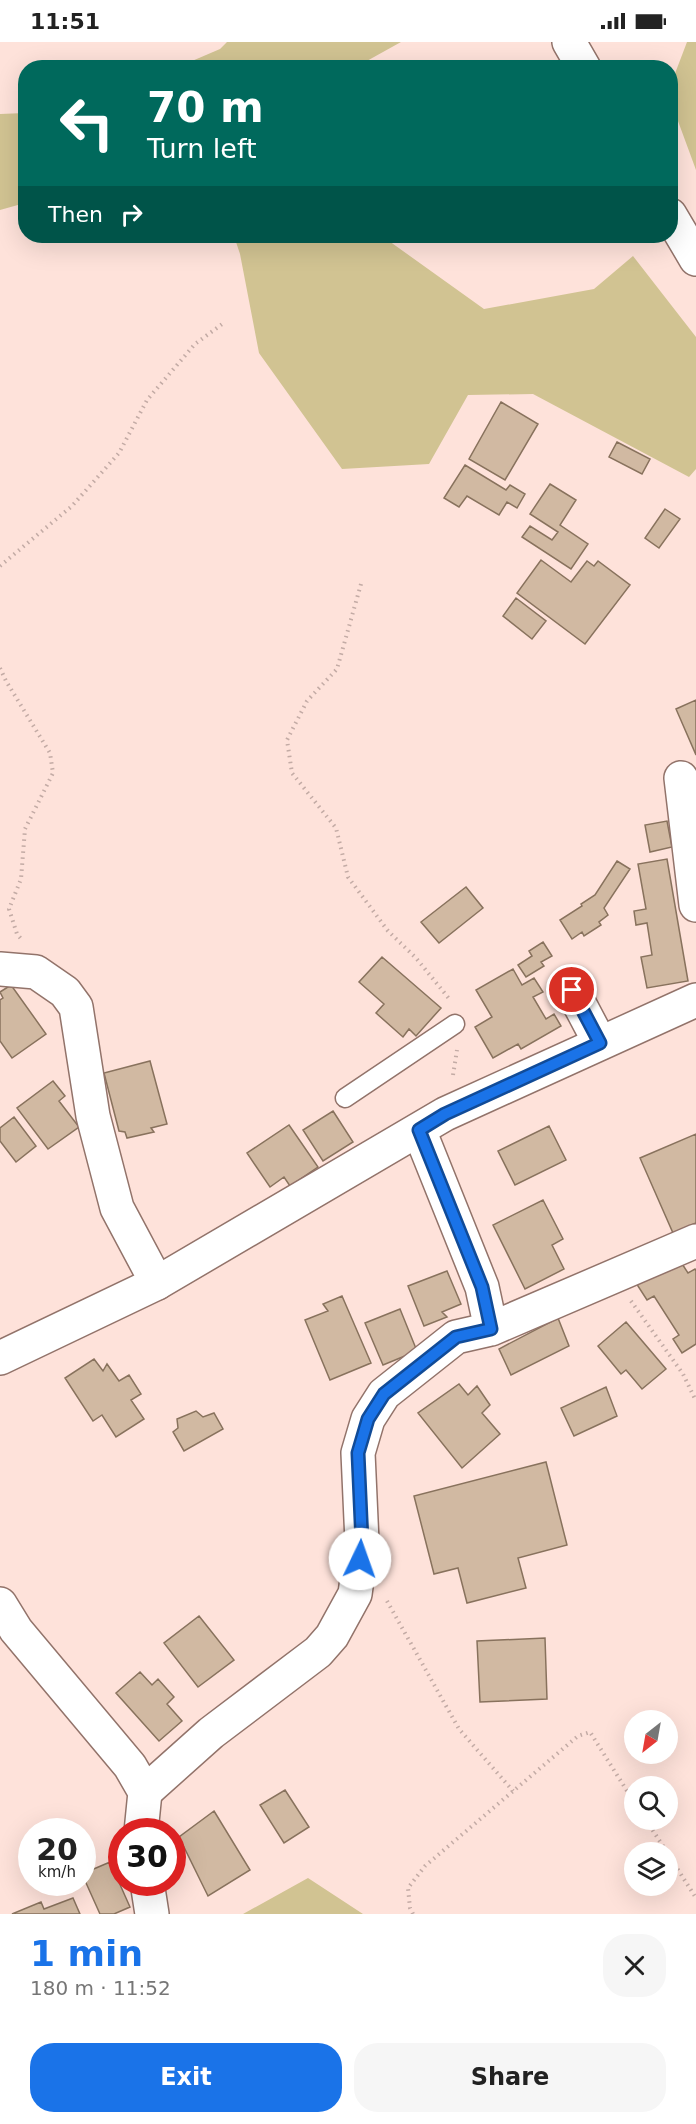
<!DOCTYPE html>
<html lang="en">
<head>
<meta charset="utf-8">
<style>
	body { margin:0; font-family:"DejaVu Sans",sans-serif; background:#f6f6f6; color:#222; height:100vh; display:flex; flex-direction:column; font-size:22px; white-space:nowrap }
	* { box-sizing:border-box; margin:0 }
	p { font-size:20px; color:#767676 }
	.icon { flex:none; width:33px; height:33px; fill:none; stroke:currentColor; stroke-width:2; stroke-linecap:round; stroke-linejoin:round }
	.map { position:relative; height:1872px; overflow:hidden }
	.panel { display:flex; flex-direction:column; background:#fff; flex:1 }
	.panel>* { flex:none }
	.guide { position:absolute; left:18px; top:18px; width:660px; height:183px; border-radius:24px; box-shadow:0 6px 24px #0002; background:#00695c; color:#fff; overflow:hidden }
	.needle { width:39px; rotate:211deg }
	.buttons { position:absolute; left:624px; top:1668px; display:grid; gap:12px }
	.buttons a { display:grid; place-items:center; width:54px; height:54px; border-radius:50%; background:#fff; box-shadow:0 6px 24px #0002; font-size:30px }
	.speed { position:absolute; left:18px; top:1776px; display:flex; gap:12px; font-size:30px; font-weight:700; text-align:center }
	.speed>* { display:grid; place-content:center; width:78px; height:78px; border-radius:50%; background:#fff; box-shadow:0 6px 24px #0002; line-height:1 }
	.speed small { font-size:15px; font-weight:400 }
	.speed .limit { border:9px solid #d22; background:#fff; color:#111 }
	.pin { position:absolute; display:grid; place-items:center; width:51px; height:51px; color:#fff; margin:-26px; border:3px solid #fff; border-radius:50%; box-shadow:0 2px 6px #0007 }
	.me { position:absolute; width:66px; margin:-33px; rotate:3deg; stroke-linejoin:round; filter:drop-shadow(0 0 4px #0008) }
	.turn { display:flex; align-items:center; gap:21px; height:126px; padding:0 30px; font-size:27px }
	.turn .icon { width:78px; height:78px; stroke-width:2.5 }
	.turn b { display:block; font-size:42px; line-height:51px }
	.then { display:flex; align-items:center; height:57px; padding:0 30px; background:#0003; gap:12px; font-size:22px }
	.round { display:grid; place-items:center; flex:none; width:63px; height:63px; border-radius:24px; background:#f6f6f6 }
	.headline { display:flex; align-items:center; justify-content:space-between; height:102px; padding:0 30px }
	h1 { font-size:36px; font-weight:600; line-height:45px; color:#1a73e8 }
	.primary-button { display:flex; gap:12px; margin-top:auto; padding:12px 30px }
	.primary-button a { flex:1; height:69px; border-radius:24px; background:#1a73e8; color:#fff; font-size:24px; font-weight:600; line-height:69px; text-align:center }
	.primary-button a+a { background:#f6f6f6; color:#222 }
	.status { display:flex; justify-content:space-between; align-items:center; height:42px; padding:0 30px; background:#fff; direction:ltr }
	.status svg { height:16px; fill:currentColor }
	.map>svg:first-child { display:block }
</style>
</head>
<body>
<div class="status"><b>11:51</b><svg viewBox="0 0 49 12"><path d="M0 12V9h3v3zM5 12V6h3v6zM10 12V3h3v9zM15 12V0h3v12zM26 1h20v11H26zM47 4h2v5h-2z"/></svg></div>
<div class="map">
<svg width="696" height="1872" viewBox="0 0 696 1872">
	<rect width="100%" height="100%" fill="#fee2da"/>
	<path fill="#d1c392" d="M 227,0 L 401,0 L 356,25 L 178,25 L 220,7 Z
		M 687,0 L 696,0 L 696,128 L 671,60 L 671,42 Z
		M 25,71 L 25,161 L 0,168 L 0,72 Z
		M 234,194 L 382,194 L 484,267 L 594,247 L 633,214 L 696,295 L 696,427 L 689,435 L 533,352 L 468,353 L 429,422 L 342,427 L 259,311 L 240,212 Z
		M 308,1836 L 363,1872 L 243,1872 Z"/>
	<path fill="#d1b9a2" stroke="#88725d" stroke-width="1.5" d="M 501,360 L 538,382 L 505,438 L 469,417 Z
		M 617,400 L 650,417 L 642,432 L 609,415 Z
		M 465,423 L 506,448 L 510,443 L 525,452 L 517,466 L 507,460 L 499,473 L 467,454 L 459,465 L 444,456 Z
		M 550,442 L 576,458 L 560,483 L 588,502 L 571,527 L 522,495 L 530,484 L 552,498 L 558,490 L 530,472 Z
		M 665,467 L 680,477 L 659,506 L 645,496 Z
		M 541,518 L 571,540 L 587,519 L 594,524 L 598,519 L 630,543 L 585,602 L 517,551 Z
		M 516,556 L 546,579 L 532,597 L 503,574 Z
		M 696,658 L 696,713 L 676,667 Z
		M 667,779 L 672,805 L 650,810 L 645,783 Z
		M 667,817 L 688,939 L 647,946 L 641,915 L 652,913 L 647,881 L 636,883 L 634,869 L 646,867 L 638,822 Z
		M 617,819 L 630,827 L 604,866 L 608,873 L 599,880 L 601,883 L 584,894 L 582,890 L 572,897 L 560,878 L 582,864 L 581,862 L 595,853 Z
		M 466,845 L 483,866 L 439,901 L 421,880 Z
		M 543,900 L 552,914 L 541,920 L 544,924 L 526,935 L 518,923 L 532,914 L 529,909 Z
		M 382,915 L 441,966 L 416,994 L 409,987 L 403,995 L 376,971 L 384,962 L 359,940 Z
		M 513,927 L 522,943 L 534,936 L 543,950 L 533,955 L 546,977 L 554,972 L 561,984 L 521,1007 L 518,1002 L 493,1016 L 475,985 L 492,975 L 476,948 Z
		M 11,943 L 46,992 L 12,1016 L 0,999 L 0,958 L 3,956 L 0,950 Z
		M 150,1019 L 167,1082 L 151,1086 L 154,1090 L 127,1096 L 125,1090 L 119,1089 L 104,1031 Z
		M 53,1039 L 65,1054 L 59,1059 L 79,1085 L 48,1107 L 17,1066 Z
		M 333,1069 L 353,1100 L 323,1119 L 303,1088 Z
		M 14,1075 L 36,1104 L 16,1120 L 0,1099 L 0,1086 Z
		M 289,1083 L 318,1125 L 290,1144 L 284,1135 L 270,1145 L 247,1111 Z
		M 549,1084 L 566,1118 L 515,1143 L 498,1109 Z
		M 696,1092 L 696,1181 L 673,1191 L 640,1116 Z
		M 543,1158 L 563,1197 L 552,1203 L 564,1227 L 525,1247 L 493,1183 Z
		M 677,1214 L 688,1231 L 695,1227 L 696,1229 L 696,1302 L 682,1311 L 673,1297 L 679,1293 L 654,1254 L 647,1258 L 636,1241 Z
		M 447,1229 L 461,1262 L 442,1270 L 447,1275 L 424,1284 L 408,1244 Z
		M 342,1254 L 371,1321 L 330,1338 L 305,1278 L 328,1269 L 323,1262 Z
		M 400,1267 L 417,1309 L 383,1323 L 365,1281 Z
		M 558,1276 L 569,1304 L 511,1333 L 499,1307 Z
		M 626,1280 L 666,1327 L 642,1347 L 626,1328 L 621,1332 L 598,1304 Z
		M 94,1317 L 103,1329 L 107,1322 L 119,1339 L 129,1333 L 141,1352 L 131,1358 L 144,1377 L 116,1395 L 102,1373 L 93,1379 L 65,1336 Z
		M 459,1342 L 468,1353 L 477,1344 L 490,1363 L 482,1371 L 500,1392 L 462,1426 L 418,1371 Z
		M 606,1345 L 617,1374 L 574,1394 L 561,1366 Z
		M 196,1369 L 203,1375 L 214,1371 L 223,1387 L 184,1409 L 173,1390 L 178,1386 L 177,1377 Z
		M 546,1420 L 567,1503 L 518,1516 L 526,1546 L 467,1561 L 458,1526 L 434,1532 L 414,1454 Z
		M 199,1574 L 234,1618 L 198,1645 L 164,1601 Z
		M 545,1596 L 547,1657 L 480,1660 L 477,1599 Z
		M 140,1630 L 152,1643 L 158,1637 L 174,1655 L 167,1662 L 182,1679 L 159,1699 L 116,1651 Z
		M 285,1748 L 309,1785 L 284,1801 L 260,1763 Z
		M 214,1769 L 250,1828 L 208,1854 L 179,1795 Z
		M 110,1820 L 130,1865 L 114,1872 L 100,1872 L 82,1832 Z
		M 73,1856 L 80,1872 L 12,1872 L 41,1860 L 44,1867 Z"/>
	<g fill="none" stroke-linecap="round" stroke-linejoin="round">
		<g stroke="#92736a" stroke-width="21">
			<path id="service" d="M 345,1056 L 455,982"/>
		</g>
		<g stroke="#92736a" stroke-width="36">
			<path id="minor" d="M 681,736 L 696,863
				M 0,927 L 36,930 L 65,950 L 76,965 L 93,1074 L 117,1166 L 157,1241
				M 572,948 L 600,1001
				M 491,1287 L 696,1199
				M 145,1750 L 211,1691 L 318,1610 L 332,1594 L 355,1552 L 362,1500 L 358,1411 L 368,1377 L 384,1352 L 456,1295 L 491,1287 L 482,1245 L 419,1088"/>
		</g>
		<g stroke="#92736a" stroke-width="36">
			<path id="tertiary" d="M 569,0 L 584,26
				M 670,173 L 696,217
				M 0,1316 L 157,1241 L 445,1072 L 696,958
				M 0,1562 L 16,1588 L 130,1724 L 145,1750 L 141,1790
				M 147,1840 L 152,1872"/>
		</g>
		<path stroke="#c3aba5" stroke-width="4" stroke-dasharray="1.5 4.5" stroke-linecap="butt" d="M 0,524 L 72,464 L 119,411 L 147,358 L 195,302 L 225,280
			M 361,542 L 337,627 L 307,659 L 287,698 L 292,731 L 336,786 L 348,835 L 388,889 L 416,916 L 451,959
			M 0,626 L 6,639 L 50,711 L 53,731 L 25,787 L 21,837 L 9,867 L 17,892 L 22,898
			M 453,1033 L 457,1008
			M 631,1259 L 683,1332 L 696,1359
			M 387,1559 L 459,1687 L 513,1749
			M 646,1778 L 667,1810
			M 668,1812 L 696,1856
			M 413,1872 L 410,1866 L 408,1846 L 425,1824 L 578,1694 L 590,1690 L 634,1760"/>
		<use href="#service" stroke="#fff" stroke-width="18"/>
		<use href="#minor" stroke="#fff" stroke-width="33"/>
		<use href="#tertiary" stroke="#fff" stroke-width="33"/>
	</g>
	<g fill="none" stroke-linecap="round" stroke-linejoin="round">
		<g stroke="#114b97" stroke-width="15">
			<path id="route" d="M 360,1517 L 362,1500 L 358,1411 L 368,1377 L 384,1352 L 456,1295 L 491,1287 L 482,1245 L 419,1088 L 445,1072 L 600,1001 L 572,948"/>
		</g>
		<use href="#route" stroke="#1a73e8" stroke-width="10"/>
	</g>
</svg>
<div class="buttons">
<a><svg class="needle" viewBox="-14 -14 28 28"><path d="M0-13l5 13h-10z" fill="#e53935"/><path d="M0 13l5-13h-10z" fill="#767676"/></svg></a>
<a><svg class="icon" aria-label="search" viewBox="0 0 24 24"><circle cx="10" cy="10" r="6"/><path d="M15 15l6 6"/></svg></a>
<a><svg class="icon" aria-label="layers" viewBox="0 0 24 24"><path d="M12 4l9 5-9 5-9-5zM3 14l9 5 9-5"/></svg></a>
</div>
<div class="speed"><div>20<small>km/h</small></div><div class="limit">30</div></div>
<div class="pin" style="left:572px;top:948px;background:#d93025"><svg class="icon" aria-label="arrive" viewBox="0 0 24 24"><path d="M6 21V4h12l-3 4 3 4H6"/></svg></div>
<svg class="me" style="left:360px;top:1517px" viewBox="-20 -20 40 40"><circle r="19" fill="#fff"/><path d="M0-13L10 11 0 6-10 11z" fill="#1a73e8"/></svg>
<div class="guide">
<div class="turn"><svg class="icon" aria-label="left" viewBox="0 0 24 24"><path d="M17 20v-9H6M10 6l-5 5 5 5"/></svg><div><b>70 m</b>Turn left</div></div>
<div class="then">Then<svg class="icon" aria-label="right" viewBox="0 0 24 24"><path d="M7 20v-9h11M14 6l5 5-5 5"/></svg></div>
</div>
</div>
<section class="panel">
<div class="headline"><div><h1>1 min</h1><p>180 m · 11:52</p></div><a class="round"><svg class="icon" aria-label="close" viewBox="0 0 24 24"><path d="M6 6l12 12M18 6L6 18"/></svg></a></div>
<div class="primary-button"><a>Exit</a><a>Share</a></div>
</section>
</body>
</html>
